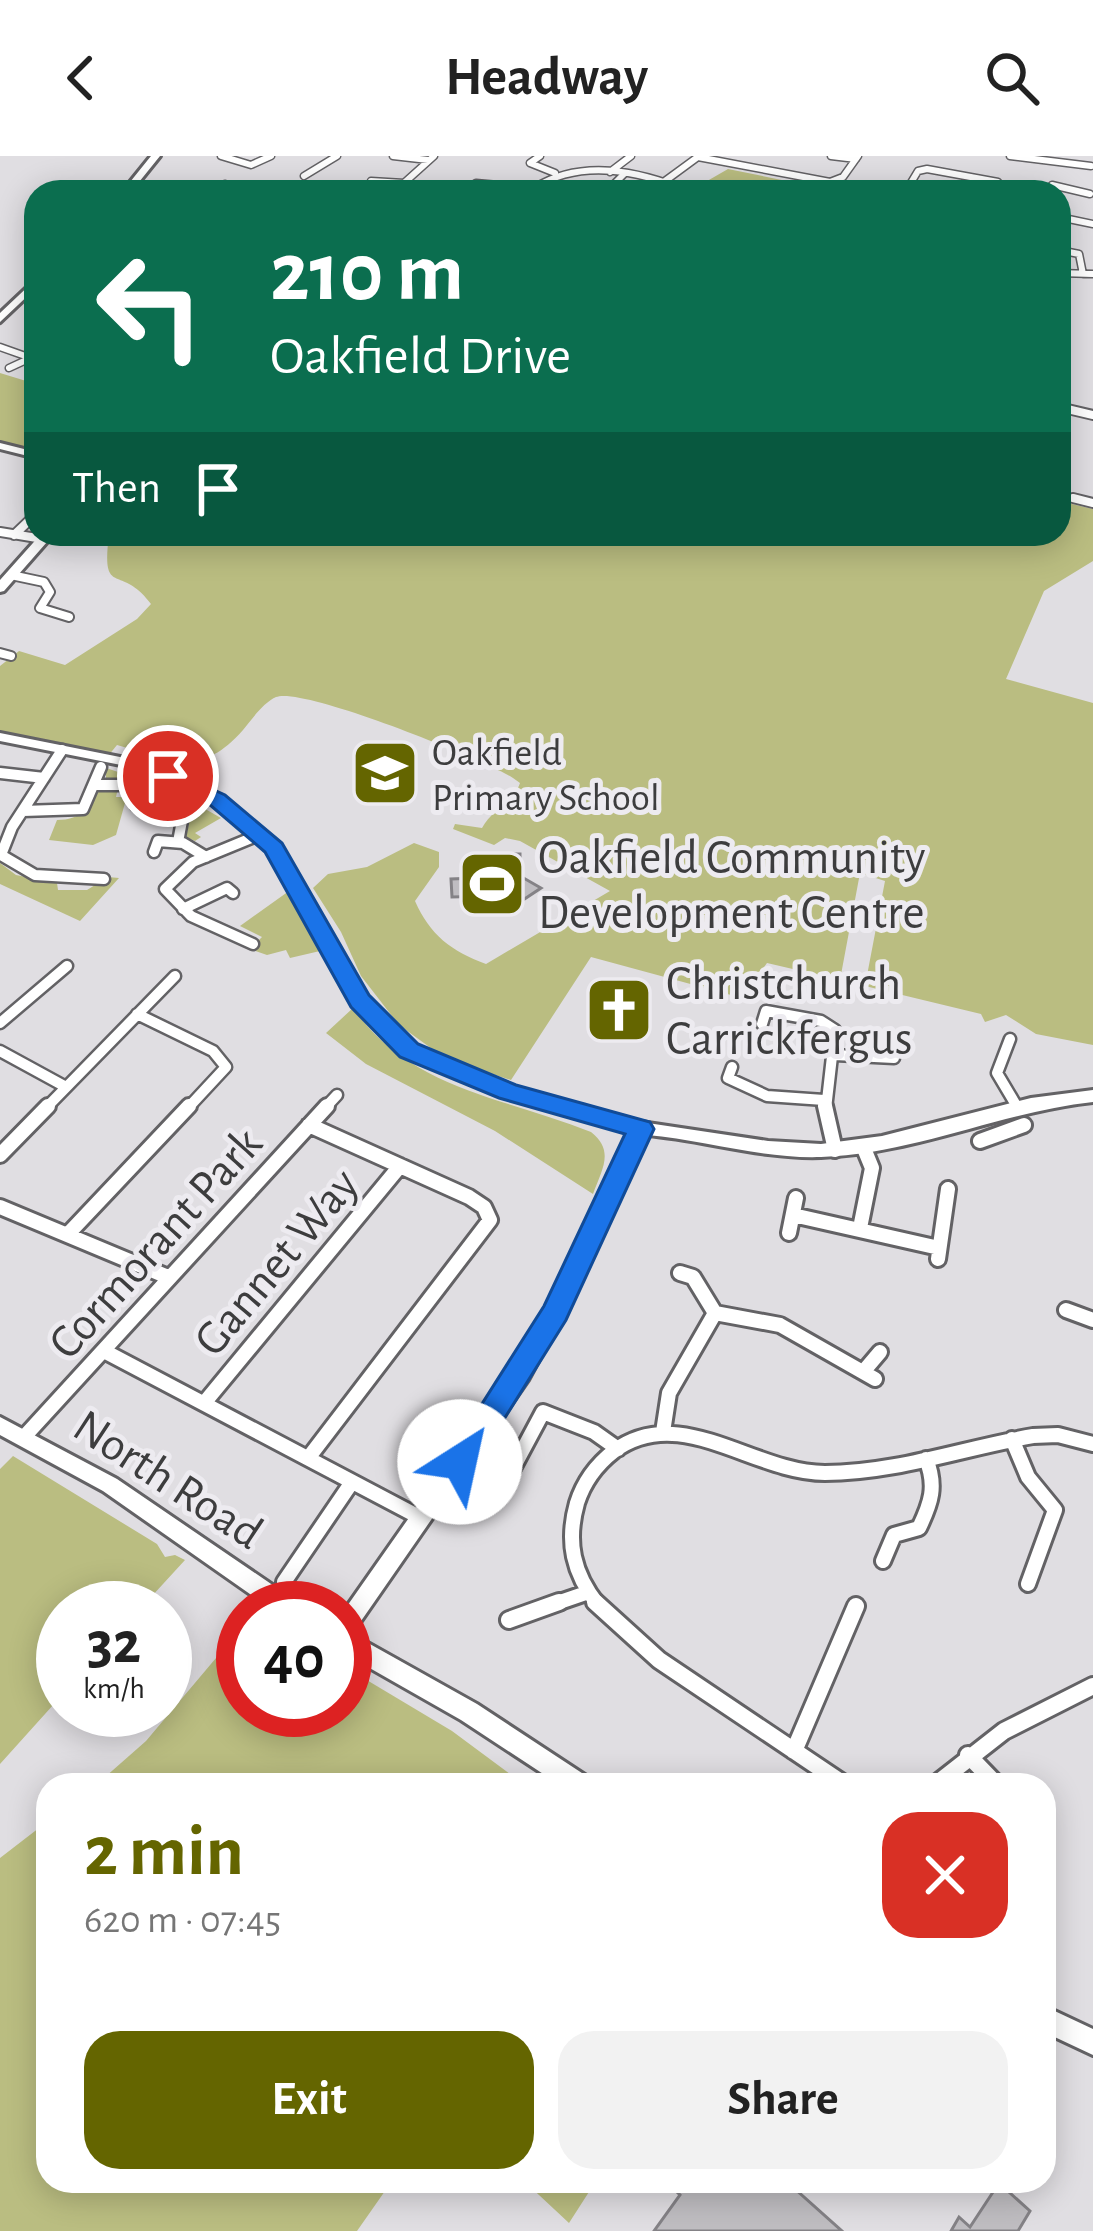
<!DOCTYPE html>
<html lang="en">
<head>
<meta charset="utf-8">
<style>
	body { margin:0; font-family:"Alegreya Sans",sans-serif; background:#f2f2f2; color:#222; height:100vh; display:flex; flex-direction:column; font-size:45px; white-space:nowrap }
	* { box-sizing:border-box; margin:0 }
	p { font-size:39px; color:#767676 }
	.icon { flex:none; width:66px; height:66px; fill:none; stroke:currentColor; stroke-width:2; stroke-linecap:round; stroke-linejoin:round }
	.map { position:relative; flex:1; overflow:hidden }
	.drawer { position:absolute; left:36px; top:1617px; width:1020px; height:420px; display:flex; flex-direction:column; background:#fff; border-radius:36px; box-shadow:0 6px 30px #0003 }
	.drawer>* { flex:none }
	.hud { position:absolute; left:24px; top:24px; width:1047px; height:366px; border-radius:36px; box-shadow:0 6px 30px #0003; background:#0b6e4f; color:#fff; overflow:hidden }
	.speed { position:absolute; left:36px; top:1425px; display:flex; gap:24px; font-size:60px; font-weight:700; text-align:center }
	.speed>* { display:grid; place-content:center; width:156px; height:156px; border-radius:50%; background:#fff; box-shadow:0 6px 30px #0003; line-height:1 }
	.speed small { font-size:30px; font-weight:400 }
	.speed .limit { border:18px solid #d22; background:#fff; color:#111 }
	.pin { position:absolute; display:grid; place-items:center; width:102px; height:102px; color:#fff; margin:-51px; border:6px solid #fff; border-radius:50%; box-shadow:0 3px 12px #0007 }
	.me { position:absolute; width:132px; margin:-66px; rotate:35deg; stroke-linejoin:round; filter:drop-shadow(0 0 9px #0008) }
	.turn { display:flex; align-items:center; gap:42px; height:252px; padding:0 48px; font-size:54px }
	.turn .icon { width:156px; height:156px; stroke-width:2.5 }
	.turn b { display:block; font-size:84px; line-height:102px }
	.then { display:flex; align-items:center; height:114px; padding:0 48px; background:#0003; gap:24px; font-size:45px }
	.round { display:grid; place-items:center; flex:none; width:126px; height:126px; border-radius:36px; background:#f2f2f2 }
	.overview { display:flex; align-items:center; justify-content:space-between; height:204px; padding:0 48px }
	h1 { font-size:72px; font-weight:700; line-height:90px; color:#646500 }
	.cta { display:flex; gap:24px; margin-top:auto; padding:24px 48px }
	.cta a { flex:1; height:138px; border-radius:36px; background:#646500; color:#fff; font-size:48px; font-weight:700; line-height:138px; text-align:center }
	.cta a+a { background:#f2f2f2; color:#222 }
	header { display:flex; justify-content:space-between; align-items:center; height:156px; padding:0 48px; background:#fff; font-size:54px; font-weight:700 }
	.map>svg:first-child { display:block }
</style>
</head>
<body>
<header><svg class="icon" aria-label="back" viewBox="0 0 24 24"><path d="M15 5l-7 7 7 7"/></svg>Headway<svg class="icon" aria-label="search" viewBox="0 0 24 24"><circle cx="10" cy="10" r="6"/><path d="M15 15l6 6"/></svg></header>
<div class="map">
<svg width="1093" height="2075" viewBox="0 0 1093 2075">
	<rect width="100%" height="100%" fill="#e0dee2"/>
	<path fill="#babd81" d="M 728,13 L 841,36 L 688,36 Z
		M 0,217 L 36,228 L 36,299 L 0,291 Z
		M 1059,345 L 1093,353 L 1093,405 L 1044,435 L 1006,523 L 1093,547 L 1093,889 L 1036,878 L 1006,859 L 985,866 L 981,858 L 865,830 L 885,725 L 860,717 L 840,824 L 767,807 L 742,842 L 591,801 L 511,924 L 446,903 L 399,869 L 361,820 L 341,776 L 313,732 L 328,718 L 367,711 L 414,687 L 439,696 L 439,711 L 415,745 C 430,779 451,795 486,808 L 610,735 L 520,685 L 505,682 L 494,689 L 453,673 L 455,668 L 482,672 C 492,653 513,648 520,627 L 513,622 C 483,603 302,530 276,541 C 263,547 252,563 243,574 C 201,622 172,604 117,589 L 108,600 L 0,576 L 0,510 L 19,495 L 65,509 L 137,463 L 151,448 C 120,406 101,444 109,378 L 1059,378 Z
		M 106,612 L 170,633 L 221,662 L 195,677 L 201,681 L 195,685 L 186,681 L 192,654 L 168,645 L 166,637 L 157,637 L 152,644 L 125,647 L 116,679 L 93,689 L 49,684 L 57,664 C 82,664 86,652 100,634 L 118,632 L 116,641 L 127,641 L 130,627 L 106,625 Z
		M 0,707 L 16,719 L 57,727 L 58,734 L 87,734 L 108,721 L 119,722 L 80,765 L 0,728 Z
		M 289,735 L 320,795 L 290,802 L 286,794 L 267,799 L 250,793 L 262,781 L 240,770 Z
		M 353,852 C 411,934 504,941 591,976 C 615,995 602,1013 593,1038 L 495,975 L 366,908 L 326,877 Z
		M 13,1300 L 157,1388 L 165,1401 L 175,1399 L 185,1404 L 141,1452 L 63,1452 L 63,1538 L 0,1608 L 0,1313 Z
		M 243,1470 L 243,1554 L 345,1554 L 345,1511 L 452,1575 L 525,1629 L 96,1629 L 146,1585 Z
		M 48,1665 L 48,2025 L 392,2025 L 357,2075 L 0,2075 L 0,1702 Z
		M 524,2025 L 596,2025 L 569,2067 Z"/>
	<path fill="#bfbdc1" stroke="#848286" stroke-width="3" d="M 492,698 L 520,698 L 520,720 L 541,732 L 511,752 L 491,740 L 452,741 L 451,723 L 477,722 L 492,711 Z
		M 666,2025 L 786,2025 L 842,2075 L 654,2075 L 680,2039 Z
		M 999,2027 L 1030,2055 L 1018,2075 L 951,2075 L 959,2061 L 970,2071 Z"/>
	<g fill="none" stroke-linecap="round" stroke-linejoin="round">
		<g stroke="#636265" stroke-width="9">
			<path id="street-far4" d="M 221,0 L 251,9 L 271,0
				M 393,0 L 428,4
				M 540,0 L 530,7 L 555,17
				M 831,0 L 856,3
				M 1010,0 L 1091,10
				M 698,1 L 830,26 L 843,21 L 858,0
				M 610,16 L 631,0
				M 304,20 L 337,0
				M 371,25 L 404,27 L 434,0
				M 665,25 L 699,0
				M 1052,29 L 1090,38
				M 909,30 L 918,15 L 927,13 L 998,26
				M 534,32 C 582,2 639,15 688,35
				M 215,36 L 225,28
				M 463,36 L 476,27 L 534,32
				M 615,36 L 614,28 L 624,18
				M 1059,61 L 1093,68
				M 1059,94 L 1079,98 L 1083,118
				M 1059,117 L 1093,118
				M 36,143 L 36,148
				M 0,191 L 31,202
				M 9,212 L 35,200"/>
		</g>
		<g stroke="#636265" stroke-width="12">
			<path id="street-far3" d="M 1059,251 L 1093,259
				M 1073,342 L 1093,347
				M 0,376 L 43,383
				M 14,379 L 36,358
				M 11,419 L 44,426 L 50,436 L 40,452 L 69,461
				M 0,497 L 11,500"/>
		</g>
		<g stroke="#636265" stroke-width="15">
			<path id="street-far2" d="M 62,594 L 12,671 L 1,699 L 35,719 L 104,723
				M 0,617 L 44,622
				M 95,629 L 119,629
				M 136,650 L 184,654 L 178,686
				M 23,655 L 83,653 L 101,611
				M 154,696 L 158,685 L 183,687 L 206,701
				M 183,753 L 227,732 L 233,737
				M 253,788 L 191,760 L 165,733 L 193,706 L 261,678
				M 137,858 L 213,895 L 226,911 L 187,953
				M 0,867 L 67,810
				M 762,868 L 766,855 L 821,865 L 835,874 L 826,953
				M 1010,883 L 997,917 L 1016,949
				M 0,895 L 66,931
				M 835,899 L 894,902
				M 732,911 L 728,922 L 767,940 L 824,944
				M 45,953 L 175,820
				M 324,953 L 337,939"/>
		</g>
		<g stroke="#636265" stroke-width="20">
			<path id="street-far1" d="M 825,950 L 835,994
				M 309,969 L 469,1041 L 484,1051 L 490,1064 L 309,1301
				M 980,985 L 1024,969
				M 0,999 L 48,950
				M 0,1051 L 168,1121
				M 793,1059 L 939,1092
				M 860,1072 L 872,1012 L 863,990
				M 789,1077 L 796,1042
				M 68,1078 L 189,950
				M 938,1103 L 948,1033
				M 680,1117 L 693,1121 L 715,1157
				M 1066,1154 L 1093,1164
				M 104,1195 L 421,1362
				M 863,1216 L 880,1196
				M 205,1246 L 400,1010
				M 663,1276 L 669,1237 L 715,1157 L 780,1169 L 875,1223
				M 24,1281 L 327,950
				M 1012,1283 L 1028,1321 L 1055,1354 L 1028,1428
				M 512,1314 L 543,1256 L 594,1276 L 618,1293
				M 883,1405 L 894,1379 L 919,1372 C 931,1347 937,1330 926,1303
				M 284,1426 L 352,1326
				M 551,1449 L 586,1437
				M 598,1449 C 573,1417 566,1386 577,1347 C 584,1325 596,1309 614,1295 C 681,1246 753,1317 825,1317 C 895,1317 964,1292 1033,1280 L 1058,1279 L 1093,1288"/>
		</g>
		<g stroke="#636265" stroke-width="22">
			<path id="street" d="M 595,1446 L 659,1504 L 845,1629
				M 509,1464 L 559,1446
				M 794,1595 L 856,1450
				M 968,1599 L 997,1629
				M 935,1629 L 1004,1575 L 1093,1530"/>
		</g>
		<g stroke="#636265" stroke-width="6">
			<path id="secondary" d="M 151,0 L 160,0 L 131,36 L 122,36 Z
				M 36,123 L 36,132 L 0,166 L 0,157 Z
				M 0,287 L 36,296 L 36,302 L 0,293 Z
				M 41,378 L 54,378 L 4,435 L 0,436 L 0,424 Z
				M 0,577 L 135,604 L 222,640 L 279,689 L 366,841 L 415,890 L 513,931 L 641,966 L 768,985 L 821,988 L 882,980 L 1031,942 L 1093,934 L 1093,946 C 1001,956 914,998 821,1001 C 762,1003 705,984 647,979 L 582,1123 L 528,1224 L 352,1478 L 477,1548 L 588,1621 L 592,1629 L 560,1629 L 461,1564 L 345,1498 L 345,1453 L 514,1212 L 564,1122 L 631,976 L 502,940 L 403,898 L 354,849 L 268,695 L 212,646 L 126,610 L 0,585 Z
				M 0,1261 L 117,1323 L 296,1445 L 299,1452 L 270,1452 L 103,1335 L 0,1279 Z
				M 1044,1850 L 1093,1873 L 1093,1899 L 1044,1876 Z"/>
		</g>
		<use href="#street-far4" stroke="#fff" stroke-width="6"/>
		<use href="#street-far3" stroke="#fff" stroke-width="8"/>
		<use href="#street-far2" stroke="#fff" stroke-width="10"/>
		<use href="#street-far1" stroke="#fff" stroke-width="14"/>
		<use href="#street" stroke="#fff" stroke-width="16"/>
		<use href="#secondary" fill="#fff" fill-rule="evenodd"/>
	</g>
	<path fill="#1a73e8" stroke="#114b97" stroke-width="3" d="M 168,613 L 225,639 L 282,687 L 369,839 L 418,888 L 516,929 L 650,966 L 654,973 L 566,1164 L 471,1316 L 460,1320 L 450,1316 L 445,1306 L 544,1150 L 625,978 L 499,942 L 400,901 L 351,851 L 265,696 L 209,648 L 160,624 L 160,615 Z"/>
	<defs>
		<g id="school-square" transform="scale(3.45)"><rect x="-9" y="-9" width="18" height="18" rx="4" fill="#646500" stroke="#edebf0"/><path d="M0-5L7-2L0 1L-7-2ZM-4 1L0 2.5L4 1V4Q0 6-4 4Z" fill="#fff"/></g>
		<g id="stadium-square" transform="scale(3.45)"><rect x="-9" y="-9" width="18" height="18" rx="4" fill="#646500" stroke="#edebf0"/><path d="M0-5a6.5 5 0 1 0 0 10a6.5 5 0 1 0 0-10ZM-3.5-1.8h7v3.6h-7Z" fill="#fff"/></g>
		<g id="church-square" transform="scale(3.45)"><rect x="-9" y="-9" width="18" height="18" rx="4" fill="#646500" stroke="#edebf0"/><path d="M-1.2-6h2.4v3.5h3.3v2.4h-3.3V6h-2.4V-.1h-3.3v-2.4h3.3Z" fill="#fff"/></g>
	</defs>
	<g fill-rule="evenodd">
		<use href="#school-square" x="385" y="617"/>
		<use href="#stadium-square" x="492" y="728"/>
		<use href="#church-square" x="619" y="854"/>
	</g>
	<g text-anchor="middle" stroke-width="10" stroke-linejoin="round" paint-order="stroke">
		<g font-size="39" fill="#3d3d3e" stroke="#edebf0" text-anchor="start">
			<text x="432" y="609">Oakfield<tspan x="432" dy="45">Primary School</tspan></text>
		</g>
		<g font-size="48" fill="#3d3d3e" stroke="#edebf0" text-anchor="start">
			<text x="538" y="717">Oakfield Community<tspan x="538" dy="55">Development Centre</tspan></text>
			<text x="666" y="843">Christchurch<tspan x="666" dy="55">Carrickfergus</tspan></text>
		</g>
		<g font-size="48" fill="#3d3d3e" stroke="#edebf0">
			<text transform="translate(154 1086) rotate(-48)" y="17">Cormorant Park</text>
			<text transform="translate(275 1105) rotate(-50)" y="17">Gannet Way</text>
			<text transform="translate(169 1322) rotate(33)" y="17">North Road</text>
		</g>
	</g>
</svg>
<div class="speed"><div>32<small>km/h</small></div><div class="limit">40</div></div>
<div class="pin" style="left:168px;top:620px;background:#d93025"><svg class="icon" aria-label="arrive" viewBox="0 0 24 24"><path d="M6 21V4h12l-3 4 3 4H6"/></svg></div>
<svg class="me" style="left:460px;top:1306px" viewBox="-20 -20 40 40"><circle r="19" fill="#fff"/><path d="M0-13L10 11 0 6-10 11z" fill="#1a73e8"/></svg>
<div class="hud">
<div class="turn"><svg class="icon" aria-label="left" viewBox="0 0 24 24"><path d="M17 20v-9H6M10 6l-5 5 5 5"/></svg><div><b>210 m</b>Oakfield Drive</div></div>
<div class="then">Then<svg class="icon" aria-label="arrive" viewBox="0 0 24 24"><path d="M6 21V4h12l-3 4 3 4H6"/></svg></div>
</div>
<section class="drawer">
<div class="overview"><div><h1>2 min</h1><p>620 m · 07:45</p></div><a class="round" style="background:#d93025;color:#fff"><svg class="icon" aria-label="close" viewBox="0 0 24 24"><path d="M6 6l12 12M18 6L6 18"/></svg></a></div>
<div class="cta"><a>Exit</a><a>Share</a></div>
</section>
</div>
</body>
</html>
